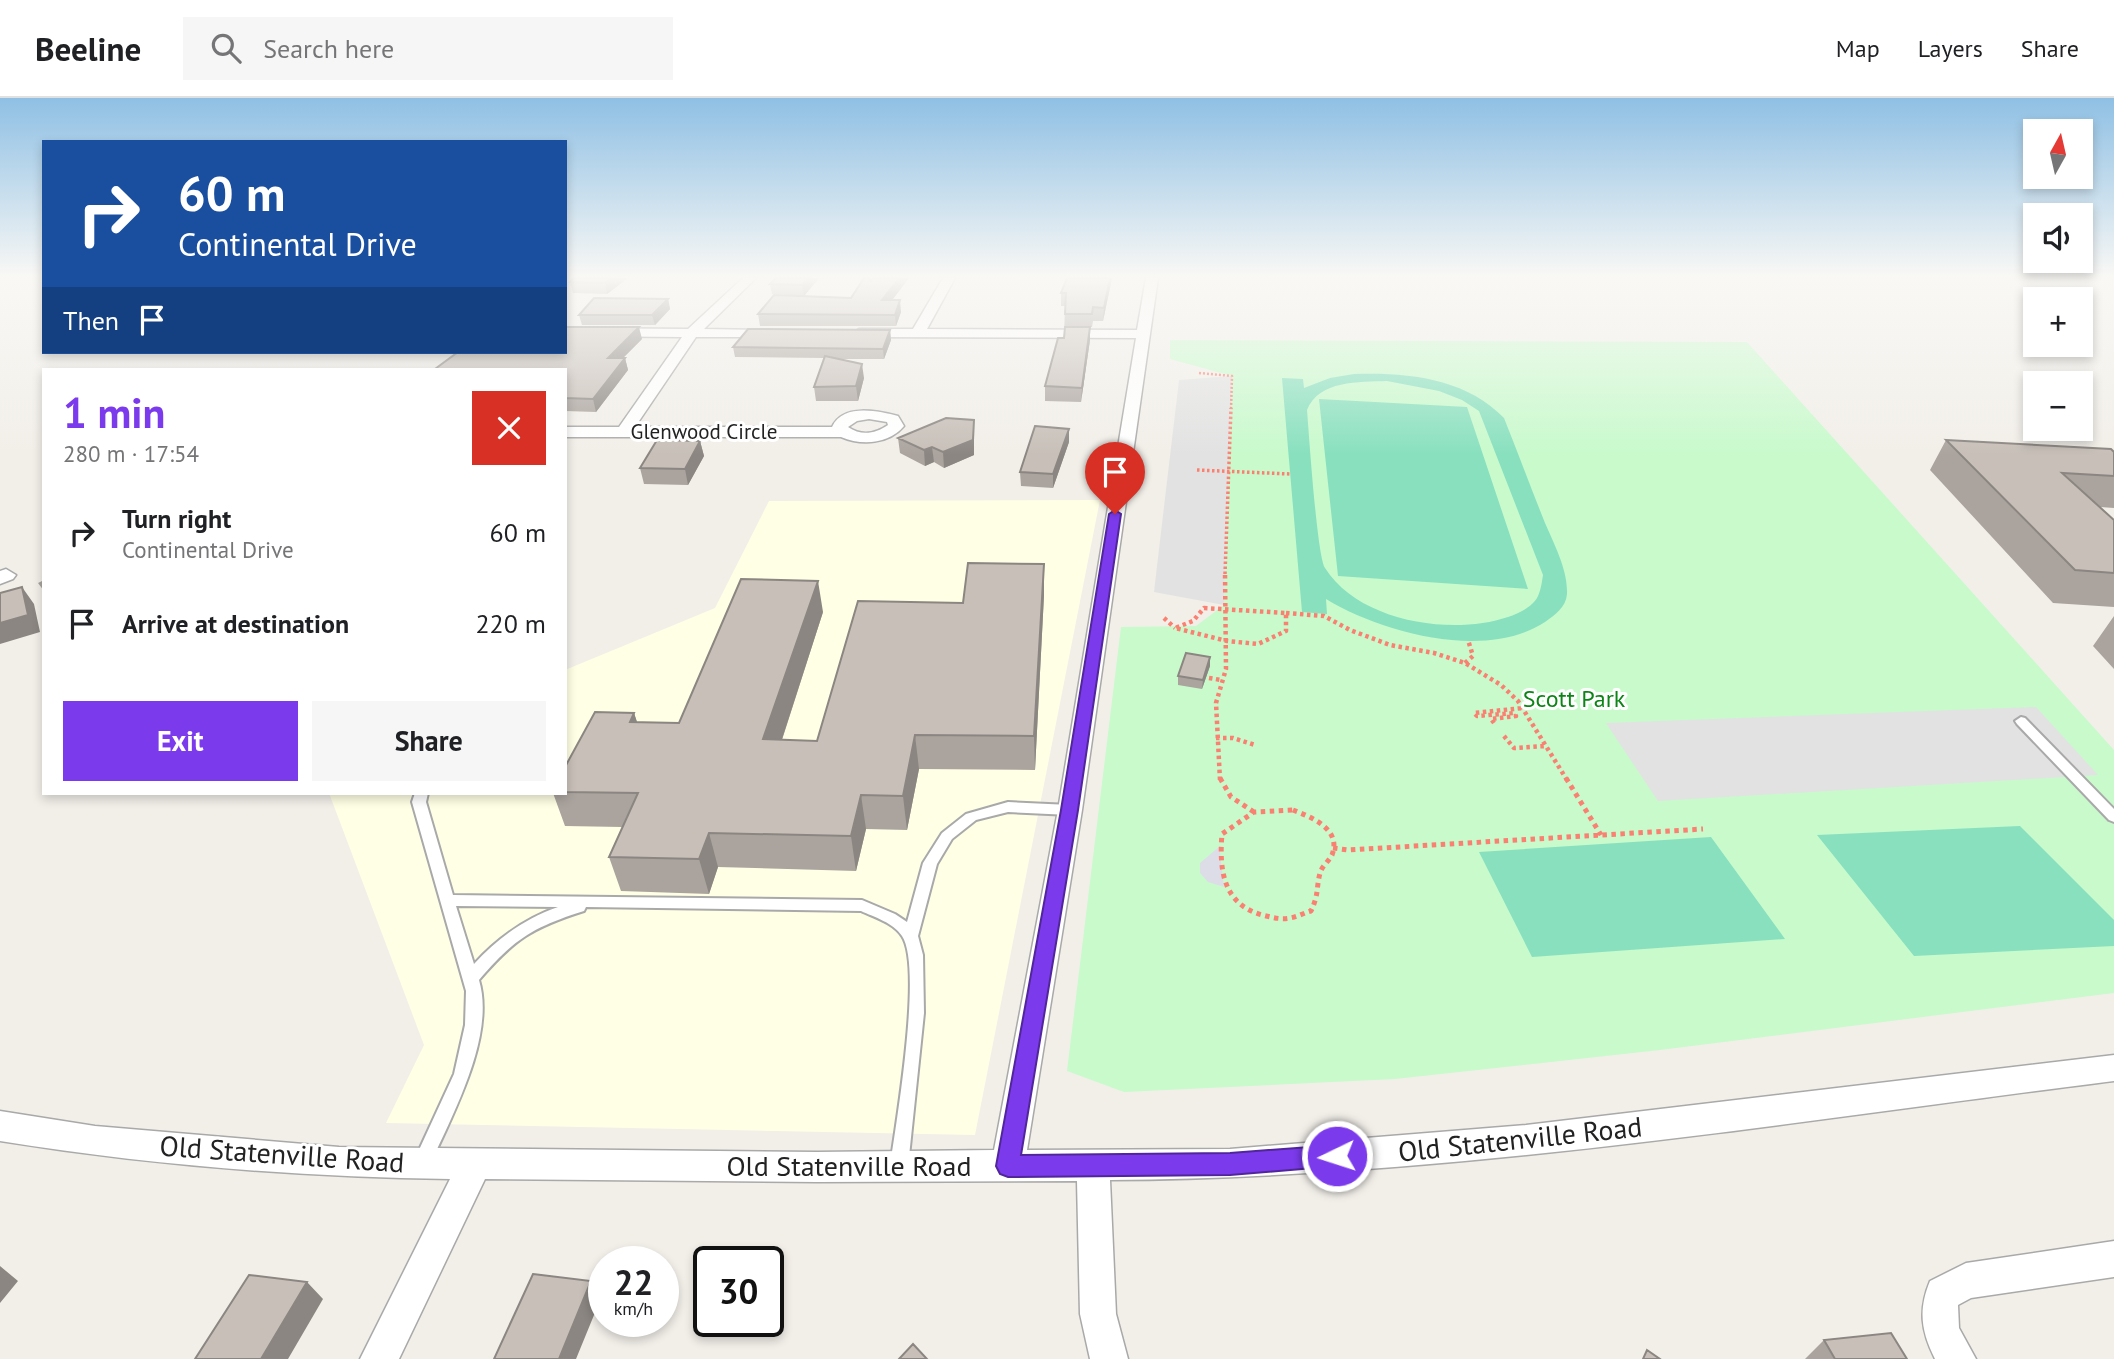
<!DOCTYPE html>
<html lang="en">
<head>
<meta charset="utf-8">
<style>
	body { margin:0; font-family:"PT Sans",sans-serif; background:#f6f6f6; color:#202124; height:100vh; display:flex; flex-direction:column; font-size:26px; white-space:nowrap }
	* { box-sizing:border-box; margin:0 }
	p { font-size:23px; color:#757577 }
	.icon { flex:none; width:38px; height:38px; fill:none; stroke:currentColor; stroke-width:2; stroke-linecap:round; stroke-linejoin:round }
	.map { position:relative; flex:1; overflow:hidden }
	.drawer { position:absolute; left:42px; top:270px; width:525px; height:427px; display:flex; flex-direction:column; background:#fff; border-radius:0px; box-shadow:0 4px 10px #0003 }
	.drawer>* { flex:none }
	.hud { position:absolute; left:42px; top:42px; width:525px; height:214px; border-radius:0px; box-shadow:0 4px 10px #0003; background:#1a4fa0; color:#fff; overflow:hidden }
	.needle { width:46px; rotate:8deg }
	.buttons { position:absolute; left:2023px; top:21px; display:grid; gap:14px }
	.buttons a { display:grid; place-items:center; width:70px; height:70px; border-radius:0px; background:#fff; box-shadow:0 4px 10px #0003; font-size:35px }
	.speed { position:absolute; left:588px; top:1148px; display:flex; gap:14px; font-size:35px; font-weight:700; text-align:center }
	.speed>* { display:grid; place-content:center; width:91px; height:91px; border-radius:50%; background:#fff; box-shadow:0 4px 10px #0003; line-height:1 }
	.speed small { font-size:18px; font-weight:400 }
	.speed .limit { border:4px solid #111; border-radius:10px; background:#fff; color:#111 }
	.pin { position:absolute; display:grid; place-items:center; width:60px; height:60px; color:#fff; margin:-72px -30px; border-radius:50% 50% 50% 0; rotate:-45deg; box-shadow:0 0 7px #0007 }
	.pin .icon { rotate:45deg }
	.me { position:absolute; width:77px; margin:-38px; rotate:266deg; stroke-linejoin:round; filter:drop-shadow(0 0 5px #0008) }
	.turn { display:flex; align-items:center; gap:24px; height:147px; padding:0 21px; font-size:32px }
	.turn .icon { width:91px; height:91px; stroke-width:2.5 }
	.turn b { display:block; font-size:49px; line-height:60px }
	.then { display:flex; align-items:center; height:66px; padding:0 21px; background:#0003; gap:14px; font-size:26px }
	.round { display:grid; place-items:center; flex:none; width:74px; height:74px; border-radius:0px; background:#f6f6f6 }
	.head { display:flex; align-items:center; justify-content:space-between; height:119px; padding:0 21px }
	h1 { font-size:42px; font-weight:700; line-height:52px; color:#7c3aed }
	.action { display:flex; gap:14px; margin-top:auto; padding:14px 21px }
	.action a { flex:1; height:80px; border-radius:0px; background:#7c3aed; color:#fff; font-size:28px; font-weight:700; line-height:80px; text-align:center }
	.action a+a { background:#f6f6f6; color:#202124 }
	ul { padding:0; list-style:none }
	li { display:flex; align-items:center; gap:21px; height:91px; padding:0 21px }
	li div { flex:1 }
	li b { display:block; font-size:26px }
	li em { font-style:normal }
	header { display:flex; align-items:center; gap:42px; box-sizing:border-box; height:98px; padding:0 35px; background:#fff; border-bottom:2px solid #e0e0e0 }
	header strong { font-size:33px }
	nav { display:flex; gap:38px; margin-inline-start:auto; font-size:24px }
	.search { width:490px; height:63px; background:#f6f6f6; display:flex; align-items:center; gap:18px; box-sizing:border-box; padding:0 24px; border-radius:0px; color:#757577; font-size:26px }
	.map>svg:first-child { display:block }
</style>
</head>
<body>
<header>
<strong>Beeline</strong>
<div class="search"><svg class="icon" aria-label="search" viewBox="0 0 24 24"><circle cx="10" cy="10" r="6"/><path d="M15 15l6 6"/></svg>Search here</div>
<nav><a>Map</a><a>Layers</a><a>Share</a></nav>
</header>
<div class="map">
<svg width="2114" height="1261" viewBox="0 0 2114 1261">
	<rect width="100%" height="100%" fill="#f2efe9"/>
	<path fill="#ffffe5" d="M 1100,402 L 975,1037 L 386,1025 L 424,947 L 329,695 L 565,695 L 565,572 L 715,510 L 769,403 Z"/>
	<path fill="#c8facc" d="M 1170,242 L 1747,244 L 2114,652 L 2114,895 L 1660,952 L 1395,981 L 1124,994 L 1067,973 L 1121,529 L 1196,528 L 1224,507 L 1232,278 L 1170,261 Z"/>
	<path fill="#88e0be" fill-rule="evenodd" d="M 1354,276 C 1406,274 1466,280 1504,320 C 1518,355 1531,390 1545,425 C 1554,446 1568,472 1567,496 C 1566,509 1555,517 1545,524 C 1486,563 1382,535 1326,501 L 1327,516 L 1302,514 L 1282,280 L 1303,281 L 1304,290 L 1330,280 ZM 1387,283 L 1439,293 L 1462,302 L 1479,313 L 1543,477 C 1542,483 1541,492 1538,498 C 1533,509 1519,515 1508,519 C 1452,538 1359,524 1325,470 C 1317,458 1309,336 1307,312 C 1319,282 1359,284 1387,283 Z
		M 1319,301 L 1467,309 L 1528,491 L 1338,478 Z
		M 2020,728 L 2114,822 L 2114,848 L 1914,858 L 1817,737 Z
		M 1711,739 L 1785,841 L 1532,859 L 1479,754 Z"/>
	<path fill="#e2e2e2" d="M 1232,278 L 1224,507 L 1154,494 L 1179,282 Z
		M 2036,609 L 2098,677 L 1658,703 L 1606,625 Z"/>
	<path fill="#dddde8" d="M 1220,748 L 1220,755 L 1224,789 L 1208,784 L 1200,775 L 1200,765 Z"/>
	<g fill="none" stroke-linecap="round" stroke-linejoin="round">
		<g stroke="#a9a9a9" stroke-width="4">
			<path id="service" d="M 2021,619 L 2025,620 L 2114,711 L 2114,724 L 2109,722 L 2017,626 L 2015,623 Z
				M 415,695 L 428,695 L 426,704 L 453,797 L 862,802 L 895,816 L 907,824 L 923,765 L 942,735 L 966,716 L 1008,704 L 1070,707 L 1075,709 L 1077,712 L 1075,715 L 1070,717 L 1008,714 L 976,722 L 952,741 L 937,766 L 918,838 L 923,857 L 924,915 L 908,1068 L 905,1074 L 899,1076 L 893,1074 L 890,1068 C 896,1026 923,869 902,838 C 894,825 874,819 861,813 L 586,809 L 584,813 C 533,829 514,841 479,882 C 496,939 451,1019 428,1071 L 422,1073 L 416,1071 L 413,1065 L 454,976 L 465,927 L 466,893 L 412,704 ZM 456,808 L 558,809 C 524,821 498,840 474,866 Z"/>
		</g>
		<g stroke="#a9a9a9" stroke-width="3">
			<path id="minor" d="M 743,180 L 756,180 L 704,231 L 772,232 L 779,236 L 777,239 L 696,239 L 635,329 L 832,329 C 843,305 878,313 898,318 L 904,328 C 889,346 862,348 841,339 L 565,339 L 565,329 L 619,329 L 682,239 L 565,238 L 565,230 L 688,231 ZM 869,321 L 887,324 L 888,327 C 875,336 861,338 848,329 L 857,323 Z
				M 943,180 L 955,180 L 927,231 L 1137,232 L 1146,180 L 1158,180 L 1082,712 L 1027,1052 L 1230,1051 L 1526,1027 L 2114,957 L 2114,983 C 1781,1025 1446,1080 1110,1082 L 1116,1216 L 1128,1261 L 1090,1261 L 1080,1216 L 1077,1083 L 817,1084 L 485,1081 L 399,1261 L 360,1261 L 450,1081 C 300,1079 149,1067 0,1043 L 0,1013 L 95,1028 L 339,1049 L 817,1054 L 994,1052 L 1058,712 L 1136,240 L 859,239 L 852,235 L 859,231 L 913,231 Z
				M 6,471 L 16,477 L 13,481 L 0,486 L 0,473 Z
				M 2114,1143 L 2114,1179 L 1971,1200 L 1958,1207 L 1959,1230 L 1976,1261 L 1935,1261 C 1921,1233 1918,1212 1930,1183 L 1966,1165 Z"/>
		</g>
		<path stroke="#fa8072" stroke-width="2.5" stroke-dasharray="2 2" stroke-linecap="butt" d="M 1199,275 L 1232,278 L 1231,312"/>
		<path stroke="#fa8072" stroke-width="3.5" stroke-dasharray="2.5 2.5" stroke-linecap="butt" d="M 1197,372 L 1290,376
			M 1225,476 L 1231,310"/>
		<path stroke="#fa8072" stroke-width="4.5" stroke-dasharray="3.5 3.5" stroke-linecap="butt" d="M 1204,510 L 1286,515 L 1286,533 L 1258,546 L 1227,543 L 1175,530 L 1193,523 Z
			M 1286,515 L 1324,518 L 1350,532 L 1390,547 L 1434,555 L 1465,565 L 1501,587 L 1518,603 L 1567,682
			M 1164,520 L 1175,530
			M 1465,565 L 1473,558 L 1468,542
			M 1209,580 L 1221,582
			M 1494,625 L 1491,621 L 1516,618 L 1514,615 L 1477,618 L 1474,615 L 1523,610
			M 1504,638 L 1514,650 L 1546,648
			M 1216,640 L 1233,640 L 1255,647
			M 1220,682 L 1216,605 L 1226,571 L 1225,474"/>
		<path stroke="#fa8072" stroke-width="5" stroke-dasharray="4.5 4.5" stroke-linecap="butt" d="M 1220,680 L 1231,699 L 1254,714
			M 1566,680 L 1601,737
			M 1293,712 C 1311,719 1342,731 1332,757 C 1329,763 1322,768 1320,775 C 1316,791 1319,796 1311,813 C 1304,815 1297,819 1290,820 C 1280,822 1271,819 1262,817 C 1223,806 1219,772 1222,736 L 1254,714 Z
			M 1333,750 L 1348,752 L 1703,731"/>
		<use href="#service" fill="#fff" fill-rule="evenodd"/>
		<use href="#minor" fill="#fff" fill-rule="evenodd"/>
	</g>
	<path fill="#aba49e" d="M 628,180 L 607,196 L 573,195 L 570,184 Z
		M 776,180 L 819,180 L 804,198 L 772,196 L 770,186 Z
		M 909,180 L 892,202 L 901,214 L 896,228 L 760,228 L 758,216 L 851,200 L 871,183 Z
		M 1067,180 L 1112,180 L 1103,223 L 1093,223 L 1092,229 L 1090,229 L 1090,242 L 1081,304 L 1045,303 L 1045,288 L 1064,240 L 1065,208 L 1061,208 L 1061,195 Z
		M 668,201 L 670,211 L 655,227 L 582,227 L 579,217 Z
		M 890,232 L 891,242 L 884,261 L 835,261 L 864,280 L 858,303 L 816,303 L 814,289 L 824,260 L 735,259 L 733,249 Z
		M 642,241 L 623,260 L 625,260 L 628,272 L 596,314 L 565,313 L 565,271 Z
		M 974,322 L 974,357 L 944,370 L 934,364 L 925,368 L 900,355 L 898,340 Z
		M 1946,342 L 2114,354 L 2114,410 L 2100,409 L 2114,422 L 2114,509 L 2053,505 L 1930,372 Z
		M 700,343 L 704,358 L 688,387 L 644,386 L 640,370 Z
		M 1069,344 L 1053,390 L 1021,388 L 1020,374 Z
		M 44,482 L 44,493 L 38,485 Z
		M 1044,497 L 1035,672 L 919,671 L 907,732 L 866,731 L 856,773 L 718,769 L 709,796 L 621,793 L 609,759 L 622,729 L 565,728 L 553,695 L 565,695 L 565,669 L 634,615 L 637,624 L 679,625 L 823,514 L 782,642 L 817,643 L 963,505 Z
		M 2114,518 L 2114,571 L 2093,548 Z
		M 1210,568 L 1202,591 L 1178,587 L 1178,578 Z
		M 1824,1242 L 1907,1261 L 1805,1261 Z"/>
	<path fill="#8b8681" d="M 611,180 L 628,180 L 607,196 L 605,185 Z
		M 809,180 L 819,180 L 804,198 L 802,187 Z
		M 899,180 L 909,180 L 883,214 L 882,202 Z
		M 1110,180 L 1112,180 L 1103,223 L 1104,210 Z
		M 668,201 L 670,211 L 655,227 L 652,217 Z
		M 900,202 L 901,214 L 896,228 L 895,217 Z
		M 639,229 L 642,241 L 611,272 L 608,260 Z
		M 1090,229 L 1090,242 L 1081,304 L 1082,290 Z
		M 890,232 L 891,242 L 884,261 L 883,251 Z
		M 625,260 L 628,272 L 596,314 L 593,301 Z
		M 862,266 L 864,280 L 858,303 L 856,288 Z
		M 974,322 L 974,357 L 944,370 L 943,354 Z
		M 1069,331 L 1069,344 L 1053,390 L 1053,376 Z
		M 700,343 L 704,358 L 688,387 L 685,371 Z
		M 932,349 L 934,364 L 925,368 L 924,352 Z
		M 1044,466 L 1044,497 L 1035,672 L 1034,638 Z
		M 818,483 L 823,514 L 771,675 L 763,641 Z
		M 22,489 L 34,506 L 40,534 L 0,546 L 0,525 Z
		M 1210,559 L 1210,568 L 1202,591 L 1203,582 Z
		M 634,615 L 645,648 L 630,624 Z
		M 915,637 L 919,671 L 907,732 L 903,698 Z
		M 861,697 L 866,731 L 856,773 L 851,738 Z
		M 709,735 L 718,769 L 709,796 L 699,761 Z
		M 0,1168 L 18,1183 L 0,1205 Z
		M 591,1183 L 601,1200 L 576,1261 L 559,1261 Z
		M 307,1184 L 323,1201 L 288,1261 L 261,1261 Z"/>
	<path fill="#c7bfb8" stroke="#8b8681" stroke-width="2" d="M 574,180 L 611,180 L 605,185 L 570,184 Z
		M 776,180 L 809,180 L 802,187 L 770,186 Z
		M 864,180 L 869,180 L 871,183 L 873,180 L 899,180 L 882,202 L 900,202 L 895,217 L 758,216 L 774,197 L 851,200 Z
		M 1067,180 L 1110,180 L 1104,210 L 1093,209 L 1092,216 L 1065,216 L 1066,195 L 1061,195 Z
		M 594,200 L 668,201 L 652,217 L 579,217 Z
		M 566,229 L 639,229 L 608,260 L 625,260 L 593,301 L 565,300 L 565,271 L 435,271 L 458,254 L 565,254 L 565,230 Z
		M 1065,229 L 1090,229 L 1082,290 L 1045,288 L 1058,240 L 1064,240 Z
		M 748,231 L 890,232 L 883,251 L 733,249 Z
		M 825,258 L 862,266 L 856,288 L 814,289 Z
		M 946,320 L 974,322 L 973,342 L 943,354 L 932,349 L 924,352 L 898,340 Z
		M 1035,328 L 1069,331 L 1053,376 L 1020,374 Z
		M 657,342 L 700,343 L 685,371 L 640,370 Z
		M 1946,342 L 2111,351 L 2114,354 L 2114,378 L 2062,375 L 2114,422 L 2114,475 L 2075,472 Z
		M 968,465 L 1044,466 L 1034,638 L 915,637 L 903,698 L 861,697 L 851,738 L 709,735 L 699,761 L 609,759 L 638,695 L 565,694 L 565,669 L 595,614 L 634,615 L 630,624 L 679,625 L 741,481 L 818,483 L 763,641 L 817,643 L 858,503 L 963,505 Z
		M 22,489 L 28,517 L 0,525 L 0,495 Z
		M 1186,555 L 1210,559 L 1203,582 L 1178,578 Z
		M 533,1176 L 591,1183 L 559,1261 L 494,1261 Z
		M 249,1177 L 307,1184 L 261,1261 L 195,1261 Z
		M 1891,1235 L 1907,1261 L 1835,1261 L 1824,1242 Z
		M 913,1246 L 927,1261 L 899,1261 Z
		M 1647,1252 L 1660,1261 L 1643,1261 Z"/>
	<linearGradient id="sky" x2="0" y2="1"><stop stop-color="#8fc0e4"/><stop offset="0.5" stop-color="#f9f8f5"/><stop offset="1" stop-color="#f9f8f5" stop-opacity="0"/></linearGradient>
	<rect width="2114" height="357" fill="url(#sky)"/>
	<path fill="#7c3aed" stroke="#51269a" stroke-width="2" d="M 1115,412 L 1121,416 L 1078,712 L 1021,1057 L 1230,1055 L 1337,1047 L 1345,1050 L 1349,1058 L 1345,1065 L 1337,1068 L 1230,1077 L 1008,1079 L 1000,1076 L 996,1068 L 1061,712 L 1109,416 Z"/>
	<g text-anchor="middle" stroke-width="6" stroke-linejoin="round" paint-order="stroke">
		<g font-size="21" fill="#222" stroke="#fff">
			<text x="704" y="341">Glenwood Circle</text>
		</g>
		<g font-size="24" fill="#0c8416" stroke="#fff">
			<text x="1574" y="609">Scott Park</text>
		</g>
		<g font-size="28" fill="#222" stroke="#fff">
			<text transform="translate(1520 1041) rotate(-6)" y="10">Old Statenville Road</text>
			<text transform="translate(282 1056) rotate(4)" y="10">Old Statenville Road</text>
			<text x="849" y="1078">Old Statenville Road</text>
		</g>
	</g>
</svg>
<div class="buttons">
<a><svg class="needle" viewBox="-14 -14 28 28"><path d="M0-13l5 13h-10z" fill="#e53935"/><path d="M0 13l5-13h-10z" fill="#757577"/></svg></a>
<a><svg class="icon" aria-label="sound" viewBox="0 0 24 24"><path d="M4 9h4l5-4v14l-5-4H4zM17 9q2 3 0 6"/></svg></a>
<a>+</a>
<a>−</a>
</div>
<div class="speed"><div>22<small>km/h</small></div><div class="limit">30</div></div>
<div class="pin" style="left:1115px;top:416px;background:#d93025"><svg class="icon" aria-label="arrive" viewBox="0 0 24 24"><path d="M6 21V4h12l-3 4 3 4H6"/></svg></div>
<svg class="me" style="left:1337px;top:1058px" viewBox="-20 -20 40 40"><circle r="17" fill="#7c3aed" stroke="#fff" stroke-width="3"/><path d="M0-11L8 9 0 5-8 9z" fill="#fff"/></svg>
<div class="hud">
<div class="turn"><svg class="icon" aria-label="right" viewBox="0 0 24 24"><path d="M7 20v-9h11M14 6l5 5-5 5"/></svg><div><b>60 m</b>Continental Drive</div></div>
<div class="then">Then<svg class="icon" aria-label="arrive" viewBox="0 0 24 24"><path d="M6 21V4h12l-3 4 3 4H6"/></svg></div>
</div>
<section class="drawer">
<div class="head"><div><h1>1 min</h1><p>280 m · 17:54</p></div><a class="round" style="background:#d93025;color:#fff"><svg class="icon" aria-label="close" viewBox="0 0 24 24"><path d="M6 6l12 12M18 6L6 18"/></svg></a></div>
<ul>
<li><svg class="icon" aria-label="right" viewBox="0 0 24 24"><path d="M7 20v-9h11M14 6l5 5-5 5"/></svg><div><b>Turn right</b><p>Continental Drive</p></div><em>60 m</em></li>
<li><svg class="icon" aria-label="arrive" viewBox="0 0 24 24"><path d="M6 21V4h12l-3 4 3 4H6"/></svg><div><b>Arrive at destination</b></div><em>220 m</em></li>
</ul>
<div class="action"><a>Exit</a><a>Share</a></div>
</section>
</div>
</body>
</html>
